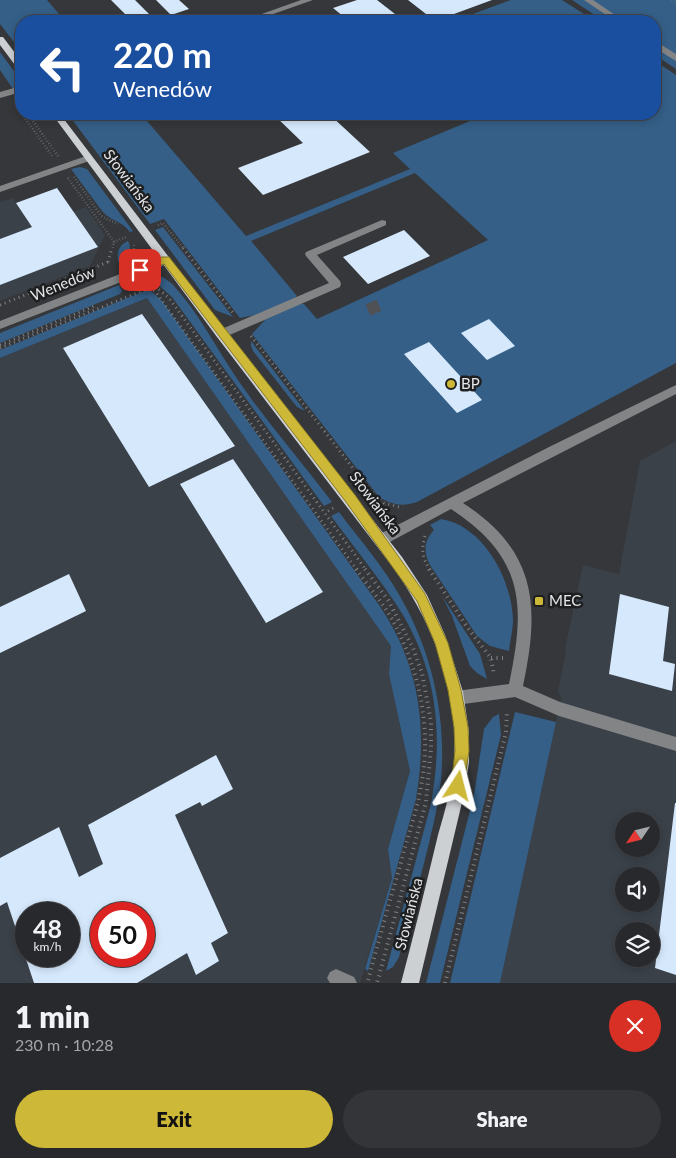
<!DOCTYPE html>
<html lang="en">
<head>
<meta charset="utf-8">
<style>
	body { margin:0; font-family:Lato,sans-serif; background:#343538; color:#f1f3f6; height:100vh; display:flex; flex-direction:column; font-size:19px; white-space:nowrap }
	* { box-sizing:border-box; margin:0 }
	p { font-size:16px; color:#a5a6a9 }
	.icon { flex:none; width:28px; height:28px; fill:none; stroke:currentColor; stroke-width:2; stroke-linecap:round; stroke-linejoin:round }
	.map { position:relative; height:983px; overflow:hidden }
	.details { display:flex; flex-direction:column; background:#28292c; flex:1 }
	.details>* { flex:none }
	.top-card { position:absolute; left:15px; top:15px; width:646px; height:105px; border-radius:20px; box-shadow:0 2px 8px #0003,0 0 0 1px #444548; background:#1a4fa0; color:#fff; overflow:hidden }
	.needle { width:32px; rotate:235deg }
	.tools { position:absolute; left:615px; top:812px; display:grid; gap:10px }
	.tools a { display:grid; place-items:center; width:45px; height:45px; border-radius:50%; background:#28292c; box-shadow:0 2px 8px #0003,0 0 0 1px #444548; font-size:25px }
	.speed { position:absolute; left:15px; top:902px; display:flex; gap:10px; font-size:25px; font-weight:700; text-align:center }
	.speed>* { display:grid; place-content:center; width:65px; height:65px; border-radius:50%; background:#28292c; box-shadow:0 2px 8px #0003,0 0 0 1px #444548; line-height:1 }
	.speed small { font-size:12px; font-weight:400 }
	.speed .limit { border:8px solid #d22; background:#fff; color:#111 }
	.pin { position:absolute; display:grid; place-items:center; width:42px; height:42px; color:#fff; margin:-21px; border-radius:10px; box-shadow:0 2px 8px #0006 }
	.me { position:absolute; width:55px; margin:-28px; rotate:9deg; stroke-linejoin:round; filter:drop-shadow(0 0 4px #0008) }
	.turn { display:flex; align-items:center; gap:18px; height:105px; padding:0 15px; font-size:22px }
	.turn .icon { width:65px; height:65px; stroke-width:2.5 }
	.turn b { display:block; font-size:35px; line-height:42px }
	.round { display:grid; place-items:center; flex:none; width:52px; height:52px; border-radius:26px; background:#343538 }
	.head { display:flex; align-items:center; justify-content:space-between; height:85px; padding:0 15px }
	h1 { font-size:30px; font-weight:800; line-height:38px }
	.primary-button { display:flex; gap:10px; margin-top:auto; padding:10px 15px }
	.primary-button a { flex:1; height:58px; border-radius:30px; background:#ceb837; color:#111; font-size:20px; font-weight:800; line-height:58px; text-align:center }
	.primary-button a+a { background:#343538; color:#f1f3f6 }
	.map>svg:first-child { display:block }
</style>
</head>
<body>
<div class="map">
<svg width="676" height="983" viewBox="0 0 676 983">
	<rect width="100%" height="100%" fill="#35373a"/>
	<path fill="#3a4149" fill-rule="evenodd" d="M 13,198 L 32,227 L 86,207 L 105,235 L 90,266 L 0,301 L 0,202 Z
		M 147,298 L 392,646 L 389,674 L 410,771 L 388,849 L 392,878 L 360,983 L 0,983 L 0,358 ZM 26,914 L 69,914 L 69,956 L 26,956 ZM 101,914 L 144,914 L 144,956 L 101,956 Z
		M 676,441 L 676,983 L 500,983 L 561,698 L 558,691 L 566,651 L 565,648 L 583,565 L 619,574 L 640,461 ZM 624,821 L 651,821 L 651,849 L 624,849 ZM 624,876 L 651,876 L 651,904 L 624,904 ZM 624,931 L 651,931 L 651,959 L 624,959 Z"/>
	<path fill="#355f87" d="M 0,0 L 47,0 L 65,21 L 21,21 L 21,51 L 0,24 Z
		M 511,0 L 562,0 L 595,21 L 454,21 Z
		M 572,0 L 676,0 L 676,69 L 655,55 L 655,21 L 604,21 Z
		M 0,52 L 21,81 L 18,86 L 13,89 L 0,70 Z
		M 655,61 L 676,75 L 676,363 L 417,502 C 402,507 392,505 379,497 L 252,334 L 266,319 L 300,304 L 304,304 L 317,319 L 488,240 L 415,173 L 251,241 L 297,296 L 294,299 L 255,315 L 240,318 L 164,219 L 150,224 L 68,114 L 141,114 L 246,236 L 410,169 L 393,153 L 487,114 L 655,114 Z
		M 80,167 L 87,169 L 133,231 L 130,232 C 121,220 110,221 102,211 L 71,169 Z
		M 163,227 L 233,317 L 215,310 L 155,230 Z
		M 128,241 C 133,249 126,257 133,265 L 122,270 C 115,259 116,246 128,241 Z
		M 154,275 C 162,276 169,280 174,286 C 197,311 213,342 232,371 C 262,417 299,458 332,502 L 324,506 L 172,297 L 148,276 Z
		M 119,285 L 122,291 L 120,294 L 0,343 L 0,333 Z
		M 147,290 L 151,291 L 162,301 L 379,605 C 420,665 428,728 416,799 L 368,971 L 365,969 L 392,878 L 388,849 L 410,771 L 389,674 L 391,646 L 147,298 L 0,358 L 0,350 Z
		M 251,341 L 305,411 L 297,407 L 253,351 L 251,346 Z
		M 339,512 C 360,540 384,567 401,598 C 436,659 451,737 437,807 C 427,857 412,907 399,957 L 393,967 L 386,971 L 431,804 C 443,737 438,675 403,615 C 382,581 355,549 331,516 Z
		M 441,519 C 484,526 512,580 513,620 C 513,630 510,641 509,651 L 490,646 L 477,636 L 430,565 C 423,551 424,541 434,530 L 430,525 Z
		M 442,596 L 480,654 L 487,679 L 477,673 L 470,666 L 452,616 Z
		M 515,712 L 556,722 L 500,983 L 450,983 Z
		M 499,714 L 501,735 L 440,983 L 426,983 L 474,795 L 484,729 L 493,717 Z"/>
	<path fill="#d5e8fc" fill-rule="evenodd" d="M 111,0 L 135,0 L 155,20 L 113,21 L 127,16 Z
		M 156,0 L 179,0 L 189,9 L 171,15 Z
		M 357,0 L 377,0 L 404,21 L 341,21 L 339,19 L 344,17 L 333,8 Z
		M 408,0 L 492,0 L 435,21 Z
		M 273,114 L 329,114 L 370,152 L 263,195 L 238,168 L 303,143 Z
		M 57,188 L 98,247 L 0,285 L 0,239 L 32,227 L 16,203 Z
		M 404,230 L 430,256 L 368,284 L 343,257 Z
		M 142,314 L 235,446 L 149,487 L 63,348 Z
		M 489,319 L 515,346 L 487,360 L 461,333 Z
		M 429,342 L 482,400 L 457,413 L 404,354 Z
		M 233,459 L 323,592 L 266,623 L 180,484 Z
		M 69,574 L 86,611 L 0,653 L 0,607 Z
		M 620,594 L 669,607 L 663,661 L 675,664 L 672,691 L 609,674 Z
		M 216,755 L 233,789 L 202,806 L 200,802 L 175,815 L 228,933 L 211,943 L 219,961 L 196,975 L 187,953 L 137,983 L 34,983 L 7,902 L 0,906 L 0,858 L 59,827 L 79,877 L 103,864 L 88,825 ZM 26,914 L 69,914 L 69,956 L 26,956 ZM 101,914 L 144,914 L 144,956 L 101,956 Z
		M 675,803 L 676,803 L 676,975 L 655,968 Z"/>
	<g fill="none" stroke-linecap="round" stroke-linejoin="round">
		<path stroke="#4f5154" stroke-width="12" stroke-dasharray="12 5.5" stroke-linecap="butt" d="M 368,310 L 384,303"/>
		<path stroke="#808284" stroke-width="2.5" stroke-dasharray="0.5 2.5" stroke-linecap="butt" d="M 672,0 L 676,3
			M 22,114 L 53,157
			M 28,114 L 58,156
			M 74,177 L 101,216 L 118,224
			M 68,178 L 114,242 L 112,249
			M 158,225 L 163,223 L 184,249
			M 114,242 L 126,237
			M 134,249 L 134,244"/>
		<path stroke="#808284" stroke-width="3" stroke-dasharray="1 4" stroke-linecap="butt" d="M 183,248 L 234,314
			M 133,258 L 134,248
			M 108,262 L 112,248
			M 151,283 L 169,298 L 366,570
			M 0,305 L 108,262
			M 251,336 L 369,489 L 365,491
			M 0,345 L 97,305
			M 0,348 L 147,289 L 155,291 L 357,570
			M 369,489 L 384,503 L 403,508
			M 328,511 L 335,507
			M 425,536 C 421,550 422,557 430,570"/>
		<path stroke="#808284" stroke-width="4" stroke-dasharray="1 4.5" stroke-linecap="butt" d="M 356,569 C 368,586 383,603 393,621 C 420,672 432,730 421,786 C 417,811 408,835 402,859 C 390,900 379,940 368,980
			M 365,569 L 388,600 L 413,648 L 422,673 L 431,722 L 431,748 L 426,802 L 377,983
			M 429,569 L 467,627 L 491,658 L 494,675
			M 491,658 L 504,658
			M 445,983 L 506,732 L 507,712"/>
		<path fill="#828485" fill-rule="evenodd" d="M 301,0 L 313,0 L 253,21 L 242,21 Z
			M 584,0 L 593,0 L 624,21 L 615,21 Z
			M 655,41 L 676,54 L 676,61 L 655,48 Z
			M 21,86 L 21,92 L 0,98 L 0,92 Z
			M 89,155 L 92,156 L 92,160 L 0,192 L 0,186 Z
			M 382,220 L 386,221 L 386,225 L 317,255 L 340,281 L 341,284 L 340,287 L 225,337 L 217,337 L 215,334 L 217,331 L 329,283 L 306,256 L 305,254 L 306,252 Z
			M 166,256 L 170,257 L 171,260 L 170,263 L 0,329 L 0,321 Z
			M 676,385 L 676,394 L 463,503 C 537,551 540,606 523,686 L 560,702 L 676,737 L 676,751 L 559,716 L 515,697 L 456,705 L 451,703 L 449,698 L 451,693 L 456,691 L 509,684 C 526,604 524,557 451,509 L 386,544 L 381,546 L 376,544 L 375,540 L 376,536 L 549,447 Z
			M 336,969 L 354,977 L 357,983 L 330,983 L 327,978 L 330,972 Z"/>
		<path fill="#cdd0d3" fill-rule="evenodd" d="M 0,37 L 3,37 L 21,61 L 21,70 L 18,69 L 0,45 Z
			M 52,114 L 60,114 L 225,331 L 402,557 L 427,595 L 445,635 L 463,692 L 469,732 L 469,762 L 464,794 L 419,983 L 401,983 C 414,934 426,885 438,835 C 445,811 452,787 454,761 C 459,691 433,622 392,566 L 217,337 Z"/>
	</g>
	<path fill="#ceb837" stroke="#867824" d="M 162,257 L 169,257 L 355,495 L 425,594 L 448,643 L 461,690 L 468,727 L 469,751 L 463,791 L 458,793 L 453,791 L 451,786 L 455,751 L 454,727 L 448,690 L 435,643 L 417,601 L 346,502 L 164,264 L 140,273 L 135,270 L 137,267 Z"/>
	<g fill="#ceb837" stroke="#1d1f20" stroke-width="2">
		<circle cx="451" cy="384" r="5"/>
		<rect x="534" y="596" width="10" height="10" rx="2.5"/>
	</g>
	<g text-anchor="middle" stroke-width="5" stroke-linejoin="round" paint-order="stroke">
		<g font-size="15" fill="#e4e6e8" stroke="#1d1f20">
			<text transform="translate(129 181) rotate(53)" y="5">Słowiańska</text>
			<text transform="translate(63 284) rotate(-22)" y="5">Wenedów</text>
			<text transform="translate(375 503) rotate(53)" y="5">Słowiańska</text>
			<text transform="translate(409 914) rotate(-76)" y="5">Słowiańska</text>
		</g>
		<g font-size="15" fill="#e4e6e8" stroke="#1d1f20" text-anchor="start">
			<text x="461" y="389">BP</text>
			<text x="549" y="606">MEC</text>
		</g>
	</g>
</svg>
<div class="tools">
<a><svg class="needle" viewBox="-14 -14 28 28"><path d="M0-13l5 13h-10z" fill="#e53935"/><path d="M0 13l5-13h-10z" fill="#a5a6a9"/></svg></a>
<a><svg class="icon" aria-label="sound" viewBox="0 0 24 24"><path d="M4 9h4l5-4v14l-5-4H4zM17 9q2 3 0 6"/></svg></a>
<a><svg class="icon" aria-label="layers" viewBox="0 0 24 24"><path d="M12 4l9 5-9 5-9-5zM3 14l9 5 9-5"/></svg></a>
</div>
<div class="speed"><div>48<small>km/h</small></div><div class="limit">50</div></div>
<div class="pin" style="left:140px;top:270px;background:#d93025"><svg class="icon" aria-label="arrive" viewBox="0 0 24 24"><path d="M6 21V4h12l-3 4 3 4H6"/></svg></div>
<svg class="me" style="left:458px;top:786px" viewBox="-20 -20 40 40"><path d="M0-17L14 15 0 8-14 15z" fill="#ceb837" stroke="#fff" stroke-width="4"/></svg>
<div class="top-card">
<div class="turn"><svg class="icon" aria-label="left" viewBox="0 0 24 24"><path d="M17 20v-9H6M10 6l-5 5 5 5"/></svg><div><b>220 m</b>Wenedów</div></div>
</div>
</div>
<section class="details">
<div class="head"><div><h1>1 min</h1><p>230 m · 10:28</p></div><a class="round" style="background:#d93025;color:#fff"><svg class="icon" aria-label="close" viewBox="0 0 24 24"><path d="M6 6l12 12M18 6L6 18"/></svg></a></div>
<div class="primary-button"><a>Exit</a><a>Share</a></div>
</section>
</body>
</html>
